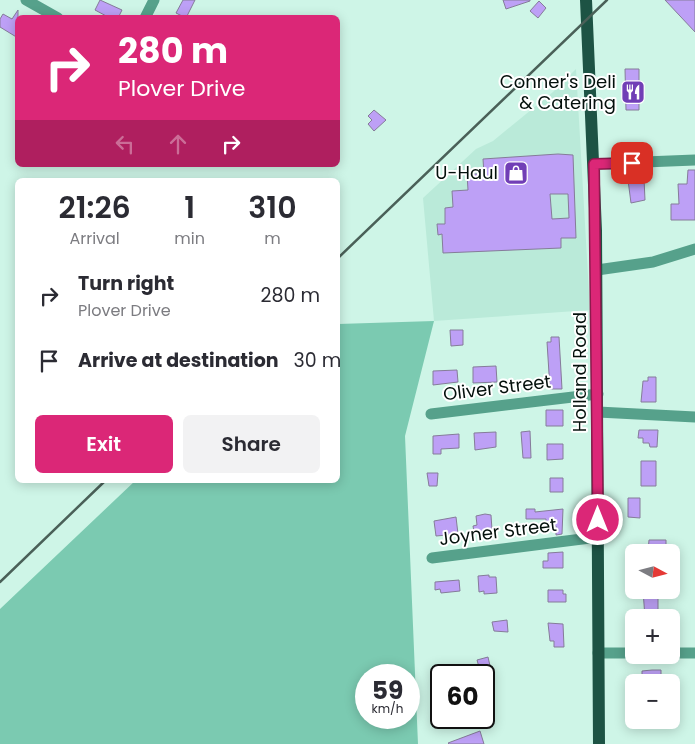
<!DOCTYPE html>
<html lang="en">
<head>
<meta charset="utf-8">
<style>
	body { margin:0; font-family:Poppins,sans-serif; background:#f2f2f3; color:#2b2b33; height:100vh; display:flex; flex-direction:column; font-size:19px; white-space:nowrap }
	* { box-sizing:border-box; margin:0 }
	p { font-size:16px; color:#7c7c81 }
	.icon { flex:none; width:28px; height:28px; fill:none; stroke:currentColor; stroke-width:2; stroke-linecap:round; stroke-linejoin:round }
	.map { position:relative; flex:1; overflow:hidden }
	.sheet { position:absolute; left:15px; top:178px; width:325px; height:305px; display:flex; flex-direction:column; background:#fff; border-radius:8px; box-shadow:0 2px 12px #0003 }
	.sheet>* { flex:none }
	.top-card { position:absolute; left:15px; top:15px; width:325px; height:152px; border-radius:8px; box-shadow:0 2px 12px #0003; background:#db2777; color:#fff; overflow:hidden }
	.needle { width:32px; rotate:97deg }
	.tools { position:absolute; left:625px; top:544px; display:grid; gap:10px }
	.tools a { display:grid; place-items:center; width:55px; height:55px; border-radius:8px; background:#fff; box-shadow:0 2px 12px #0003; font-size:25px }
	.speed { position:absolute; left:355px; top:664px; display:flex; gap:10px; font-size:25px; font-weight:700; text-align:center }
	.speed>* { display:grid; place-content:center; width:65px; height:65px; border-radius:50%; background:#fff; box-shadow:0 2px 12px #0003; line-height:1 }
	.speed small { font-size:12px; font-weight:400 }
	.speed .limit { border:2px solid #111; border-radius:8px; background:#fff; color:#111 }
	.pin { position:absolute; display:grid; place-items:center; width:42px; height:42px; color:#fff; margin:-21px; border-radius:10px; box-shadow:0 2px 8px #0006 }
	.me { position:absolute; width:55px; margin:-28px; rotate:0deg; stroke-linejoin:round; filter:drop-shadow(0 0 4px #0008) }
	.turn { display:flex; align-items:center; gap:18px; height:105px; padding:0 20px; font-size:22px }
	.turn .icon { width:65px; height:65px; stroke-width:2.5 }
	.turn b { display:block; font-size:35px; line-height:42px }
	.lanes { display:flex; align-items:center; height:48px; padding:0 20px; background:#0003; justify-content:center; gap:25px; direction:ltr }
	.lanes .off { opacity:.35 }
	.eta { display:flex; justify-content:space-evenly; align-items:center; height:85px; text-align:center }
	.eta b { font-size:30px; font-weight:600; line-height:35px }
	.button { display:flex; gap:10px; margin-top:auto; padding:10px 20px }
	.button a { flex:1; height:58px; border-radius:8px; background:#db2777; color:#fff; font-size:20px; font-weight:600; line-height:58px; text-align:center }
	.button a+a { background:#f2f2f3; color:#2b2b33 }
	ul { padding:0; list-style:none }
	li { display:flex; align-items:center; gap:15px; height:65px; padding:0 20px }
	li div { flex:1 }
	li b { display:block; font-size:19px }
	li em { font-style:normal }
	.map>svg:first-child { display:block }
</style>
</head>
<body>
<div class="map">
<svg width="695" height="744" viewBox="0 0 695 744">
	<rect width="100%" height="100%" fill="#cef5e7"/>
	<path fill="#baead9" d="M 576,69 L 590,310 L 434,321 L 423,198 L 476,149 L 493,141 L 553,92 Z"/>
	<path fill="#7bcab1" fill-rule="evenodd" d="M 434,321 L 405,436 L 418,744 L 0,744 L 0,609 L 136,480 L 338,480 L 338,324 ZM 366,675 L 409,675 L 409,718 L 366,718 Z"/>
	<path fill="#bda0f6" stroke="#857c99" fill-rule="evenodd" d="M 100,0 L 122,10 L 118,18 L 110,18 L 95,10 Z
		M 183,0 L 195,0 L 186,18 L 176,13 Z
		M 503,0 L 530,0 L 530,1 L 506,9 Z
		M 665,0 L 695,0 L 695,32 Z
		M 539,1 L 546,8 L 538,18 L 530,11 Z
		M 18,10 L 18,38 L 0,27 L 0,19 L 3,14 L 12,19 Z
		M 625,69 L 639,69 L 639,110 L 626,110 Z
		M 374,110 L 386,120 L 374,131 L 368,124 L 372,120 L 368,116 Z
		M 558,154 L 573,155 L 576,238 L 561,238 L 561,248 L 443,253 L 442,234 L 438,235 L 437,224 L 445,224 L 445,208 L 453,207 L 452,191 L 468,190 L 467,174 L 484,174 L 483,159 ZM 550,194 L 568,194 L 569,218 L 552,219 Z
		M 688,170 L 695,170 L 695,220 L 671,220 L 671,204 L 679,204 L 678,184 L 687,184 Z
		M 644,179 L 645,200 L 631,203 L 628,180 Z
		M 450,330 L 463,330 L 463,345 L 451,346 Z
		M 551,337 L 559,337 L 562,389 L 550,389 L 547,342 L 551,342 Z
		M 496,366 L 497,382 L 473,383 L 473,367 Z
		M 457,370 L 458,382 L 433,385 L 433,371 Z
		M 648,377 L 656,377 L 656,402 L 641,402 L 643,381 L 648,381 Z
		M 546,410 L 563,410 L 563,426 L 546,426 Z
		M 639,430 L 658,430 L 657,447 L 650,447 L 649,443 L 643,443 L 643,438 L 638,438 Z
		M 530,431 L 531,458 L 523,458 L 521,432 Z
		M 496,432 L 496,447 L 475,450 L 474,433 Z
		M 459,434 L 459,448 L 441,449 L 441,454 L 433,454 L 433,436 Z
		M 547,444 L 563,444 L 563,459 L 547,460 Z
		M 641,461 L 656,461 L 656,486 L 641,486 Z
		M 427,473 L 438,473 L 437,486 L 429,486 Z
		M 550,478 L 563,478 L 563,492 L 550,492 Z
		M 628,498 L 640,498 L 640,518 L 628,517 Z
		M 526,509 L 535,509 L 535,512 L 563,509 L 562,534 L 556,535 L 556,526 L 546,526 L 546,519 L 526,519 Z
		M 485,514 L 491,515 L 492,530 L 474,532 L 473,526 L 477,525 L 476,516 Z
		M 456,517 L 458,534 L 436,536 L 434,521 Z
		M 649,540 L 666,540 L 666,549 L 663,549 L 663,552 L 648,552 Z
		M 563,552 L 563,568 L 543,568 L 543,561 L 548,561 L 548,553 Z
		M 489,575 L 489,577 L 496,577 L 497,593 L 484,594 L 484,591 L 479,592 L 478,576 Z
		M 459,580 L 460,591 L 441,593 L 440,589 L 435,590 L 435,582 Z
		M 548,590 L 563,590 L 563,594 L 566,594 L 566,602 L 548,602 Z
		M 643,590 L 658,590 L 658,618 L 645,618 Z
		M 507,620 L 508,632 L 494,631 L 492,622 Z
		M 548,623 L 563,624 L 564,647 L 554,647 L 554,641 L 550,641 Z
		M 488,657 L 493,679 L 484,681 L 484,675 L 458,675 L 458,672 L 479,667 L 477,660 Z
		M 652,670 L 661,670 L 661,678 L 658,678 L 658,682 L 645,682 L 645,679 L 642,679 L 642,671 Z
		M 480,731 L 484,744 L 449,744 L 448,743 Z"/>
	<g fill="none" stroke-linecap="round" stroke-linejoin="round">
		<path stroke="#56a18b" stroke-width="11" d="M 26,0 L 58,18
			M 145,18 L 154,0
			M 594,164 L 695,160
			M 597,270 L 653,262 L 695,249
			M 598,412 L 695,417
			M 431,414 L 598,394
			M 432,558 L 598,537
			M 598,653 L 634,653
			M 671,653 L 695,653"/>
		<path stroke="#1d5344" stroke-width="12" d="M 586,0 L 596,231 L 599,744"/>
		<path stroke="#4a6058" stroke-width="2.5" d="M 338,258 L 607,0
			M 0,582 L 106,480"/>
	</g>
	<g fill="none" stroke-linecap="round" stroke-linejoin="round">
		<g stroke="#8e194d" stroke-width="12">
			<path id="route" d="M 598,520 L 594,164 L 632,163"/>
		</g>
		<use href="#route" stroke="#db2777" stroke-width="9"/>
	</g>
	<defs>
		<g id="restaurant-square" transform="scale(1.25)"><rect x="-9" y="-9" width="18" height="18" rx="4" fill="#713eb6" stroke="#fff"/><path d="M-5-6h1v4h1v-4h1v4h1v-4h1v5L-1.5 .5V6h-2V.5L-5-1ZM5-6V6H3V1.5H1.5Q1.5-4 5-6Z" fill="#fff"/></g>
		<g id="shop-square" transform="scale(1.25)"><rect x="-9" y="-9" width="18" height="18" rx="4" fill="#713eb6" stroke="#fff"/><path d="M-5-2.5h2.3a2.7 3.5 0 0 1 5.4 0H5L5.5 6h-11ZM-1.5-2.5h3a1.5 2.3 0 0 0-3 0Z" fill="#fff"/></g>
	</defs>
	<g fill-rule="evenodd">
		<use href="#restaurant-square" x="633" y="92"/>
		<use href="#shop-square" x="516" y="173"/>
	</g>
	<g text-anchor="middle" stroke-width="4" stroke-linejoin="round" paint-order="stroke">
		<g font-size="18" fill="#030f0b" stroke="#fff" text-anchor="end">
			<text x="616" y="88">Conner's Deli<tspan x="616" dy="21">&amp; Catering</tspan></text>
			<text x="498" y="179">U-Haul</text>
		</g>
		<g font-size="18" fill="#030f0b" stroke="#fff">
			<text transform="translate(580 372) rotate(-90)" y="6">Holland Road</text>
			<text transform="translate(497 388) rotate(-7)" y="6">Oliver Street</text>
			<text transform="translate(498 532) rotate(-7)" y="6">Joyner Street</text>
		</g>
	</g>
</svg>
<div class="tools">
<a><svg class="needle" viewBox="-14 -14 28 28"><path d="M0-13l5 13h-10z" fill="#e53935"/><path d="M0 13l5-13h-10z" fill="#7c7c81"/></svg></a>
<a>+</a>
<a>−</a>
</div>
<div class="speed"><div>59<small>km/h</small></div><div class="limit">60</div></div>
<div class="pin" style="left:632px;top:163px;background:#d93025"><svg class="icon" aria-label="arrive" viewBox="0 0 24 24"><path d="M6 21V4h12l-3 4 3 4H6"/></svg></div>
<svg class="me" style="left:598px;top:520px" viewBox="-20 -20 40 40"><circle r="17" fill="#db2777" stroke="#fff" stroke-width="3"/><path d="M0-11L8 9 0 5-8 9z" fill="#fff"/></svg>
<div class="top-card">
<div class="turn"><svg class="icon" aria-label="right" viewBox="0 0 24 24"><path d="M7 20v-9h11M14 6l5 5-5 5"/></svg><div><b>280 m</b>Plover Drive</div></div>
<div class="lanes"><svg class="icon off" aria-label="left" viewBox="0 0 24 24"><path d="M17 20v-9H6M10 6l-5 5 5 5"/></svg><svg class="icon off" aria-label="ahead" viewBox="0 0 24 24"><path d="M12 20V5M6 11l6-6 6 6"/></svg><svg class="icon" aria-label="right" viewBox="0 0 24 24"><path d="M7 20v-9h11M14 6l5 5-5 5"/></svg></div>
</div>
<section class="sheet">
<div class="eta">
<div><b>21:26</b><p>Arrival</p></div>
<div><b>1</b><p>min</p></div>
<div><b>310</b><p>m</p></div>
</div>
<ul>
<li><svg class="icon" aria-label="right" viewBox="0 0 24 24"><path d="M7 20v-9h11M14 6l5 5-5 5"/></svg><div><b>Turn right</b><p>Plover Drive</p></div><em>280 m</em></li>
<li><svg class="icon" aria-label="arrive" viewBox="0 0 24 24"><path d="M6 21V4h12l-3 4 3 4H6"/></svg><div><b>Arrive at destination</b></div><em>30 m</em></li>
</ul>
<div class="button"><a>Exit</a><a>Share</a></div>
</section>
</div>
</body>
</html>
